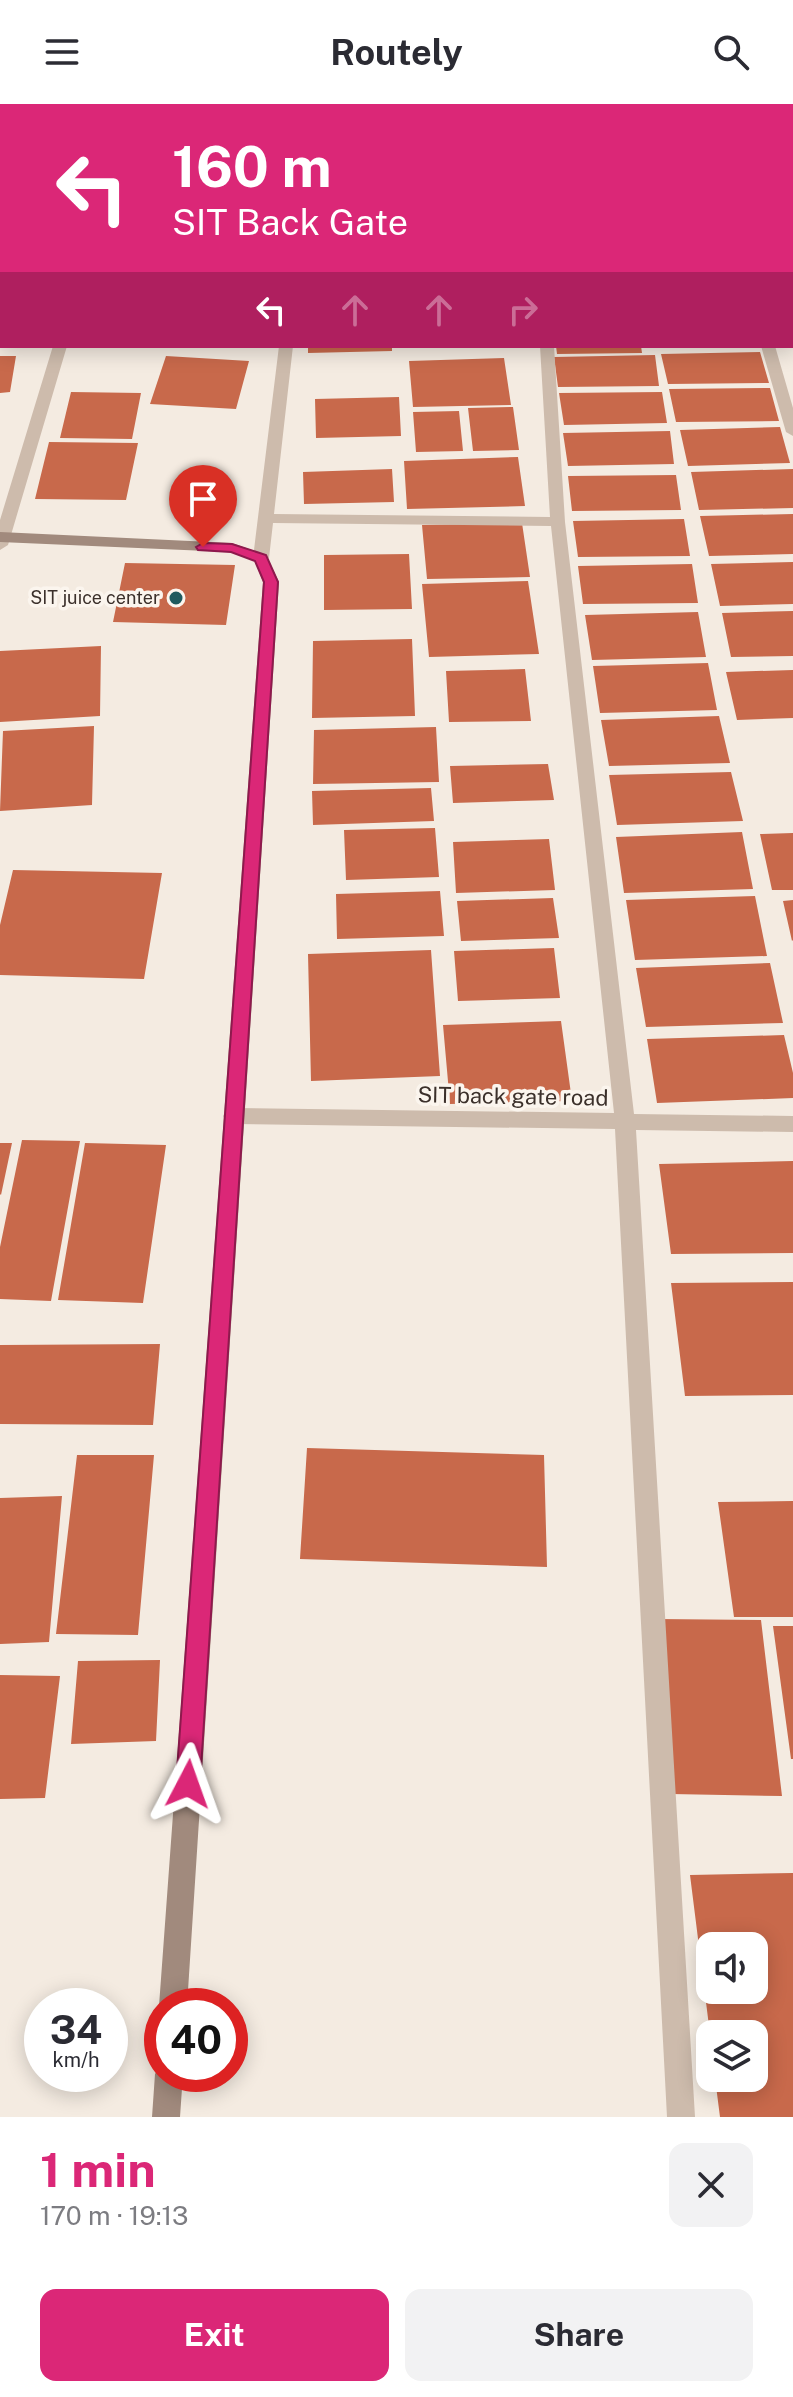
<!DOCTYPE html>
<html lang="en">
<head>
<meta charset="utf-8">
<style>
	body { margin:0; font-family:"Public Sans",sans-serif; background:#f2f2f3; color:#2b2b33; height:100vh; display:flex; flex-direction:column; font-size:30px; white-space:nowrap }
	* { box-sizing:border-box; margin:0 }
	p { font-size:26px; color:#7c7c81 }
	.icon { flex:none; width:44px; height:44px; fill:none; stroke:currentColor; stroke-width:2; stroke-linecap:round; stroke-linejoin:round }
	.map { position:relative; height:2013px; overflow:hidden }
	.details { display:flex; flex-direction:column; background:#fff; flex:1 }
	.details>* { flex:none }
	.hud { position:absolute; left:0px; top:0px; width:794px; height:244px; box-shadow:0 4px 20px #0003; background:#db2777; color:#fff; overflow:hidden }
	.fabs { position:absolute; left:696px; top:1828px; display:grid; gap:16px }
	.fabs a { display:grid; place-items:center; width:72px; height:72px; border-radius:16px; background:#fff; box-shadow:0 4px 20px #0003; font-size:40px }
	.speed { position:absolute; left:24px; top:1884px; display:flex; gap:16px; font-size:40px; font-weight:700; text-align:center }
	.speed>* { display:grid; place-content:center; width:104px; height:104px; border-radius:50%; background:#fff; box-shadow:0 4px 20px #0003; line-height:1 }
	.speed small { font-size:20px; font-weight:400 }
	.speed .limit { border:12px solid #d22; background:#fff; color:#111 }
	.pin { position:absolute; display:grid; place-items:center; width:68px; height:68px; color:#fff; margin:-82px -34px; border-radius:50% 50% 50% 0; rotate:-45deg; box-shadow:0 0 8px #0007 }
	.pin .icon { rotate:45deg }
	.me { position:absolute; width:88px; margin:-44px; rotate:4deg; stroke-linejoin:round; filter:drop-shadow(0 0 6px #0008) }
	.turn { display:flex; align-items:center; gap:28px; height:168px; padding:0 40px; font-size:36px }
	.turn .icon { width:104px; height:104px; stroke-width:2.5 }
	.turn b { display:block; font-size:56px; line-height:68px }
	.lanes { display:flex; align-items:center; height:76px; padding:0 40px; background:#0003; justify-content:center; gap:40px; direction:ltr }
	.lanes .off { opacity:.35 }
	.round { display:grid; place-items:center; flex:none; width:84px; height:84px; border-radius:16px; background:#f2f2f3 }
	.head { display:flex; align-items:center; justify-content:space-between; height:136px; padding:0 40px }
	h1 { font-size:48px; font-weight:700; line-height:60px; color:#db2777 }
	.cta { display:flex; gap:16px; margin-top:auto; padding:16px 40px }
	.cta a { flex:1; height:92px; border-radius:16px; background:#db2777; color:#fff; font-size:32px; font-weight:700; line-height:92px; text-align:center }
	.cta a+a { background:#f2f2f3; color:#2b2b33 }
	header { display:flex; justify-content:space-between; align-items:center; height:104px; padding:0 40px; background:#fff; font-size:36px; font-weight:700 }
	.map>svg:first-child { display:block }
</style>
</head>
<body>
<header><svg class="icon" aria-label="menu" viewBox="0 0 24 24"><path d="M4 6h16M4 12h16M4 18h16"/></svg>Routely<svg class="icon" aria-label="search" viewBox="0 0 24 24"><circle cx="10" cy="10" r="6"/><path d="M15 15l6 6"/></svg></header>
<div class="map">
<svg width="793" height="2013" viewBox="0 0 793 2013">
	<rect width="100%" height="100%" fill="#f4ebe1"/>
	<path fill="#c8694b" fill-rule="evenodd" d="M 308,242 L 392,242 L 392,247 L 308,249 Z
		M 556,242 L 641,242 L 642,249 L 557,250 Z
		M 760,248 L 769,279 L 668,280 L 661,250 Z
		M 655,251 L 659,282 L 558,283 L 554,253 Z
		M 0,252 L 16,252 L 10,288 L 0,289 Z
		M 166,252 L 249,257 L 236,305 L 150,300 Z
		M 504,254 L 511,301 L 413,303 L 409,257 Z
		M 770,284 L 779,317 L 676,318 L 669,285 Z
		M 71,288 L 141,289 L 132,335 L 60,334 Z
		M 662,288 L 667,319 L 564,321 L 559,289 Z
		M 399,293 L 401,332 L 316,334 L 315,295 Z
		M 513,303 L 519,346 L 473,347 L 468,304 Z
		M 459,307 L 463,347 L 416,348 L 413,308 Z
		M 780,323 L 790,359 L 688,362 L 680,326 Z
		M 670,327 L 674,360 L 568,362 L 563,329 Z
		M 49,338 L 138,339 L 126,396 L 35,395 Z
		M 518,353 L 525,402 L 407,405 L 404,357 Z
		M 392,365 L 394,398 L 304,400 L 303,368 Z
		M 793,365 L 793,404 L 699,406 L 691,368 Z
		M 676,371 L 681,406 L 572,407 L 568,372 Z
		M 793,410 L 793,450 L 709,452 L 700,412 Z
		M 684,415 L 690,452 L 578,453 L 573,417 Z
		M 522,419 L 530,473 L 427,475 L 422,421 Z
		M 409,450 L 412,505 L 324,506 L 324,451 Z
		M 793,458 L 793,500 L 720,502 L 711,460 Z
		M 125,459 L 235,461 L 226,521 L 113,518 Z
		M 692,460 L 698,499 L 583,500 L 578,462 Z
		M 528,477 L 539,550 L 429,553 L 422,480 Z
		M 793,507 L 793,552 L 731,553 L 722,509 Z
		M 698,508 L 706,553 L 592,556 L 585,511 Z
		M 412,535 L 415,612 L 312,614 L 313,537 Z
		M 101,542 L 100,612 L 0,618 L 0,547 Z
		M 708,559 L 717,606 L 600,609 L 593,562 Z
		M 525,565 L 531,617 L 449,618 L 446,567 Z
		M 793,566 L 793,614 L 737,616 L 726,568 Z
		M 719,612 L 730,659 L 609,662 L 601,616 Z
		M 94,622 L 92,701 L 0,707 L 3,627 Z
		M 436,623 L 439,678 L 313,680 L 314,626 Z
		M 548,660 L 554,696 L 453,699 L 450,662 Z
		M 731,668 L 743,717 L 617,721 L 609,671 Z
		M 431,684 L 434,717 L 313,721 L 312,687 Z
		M 435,724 L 439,773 L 346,776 L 344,726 Z
		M 742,728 L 753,785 L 624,789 L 616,733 Z
		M 793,729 L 793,786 L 772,786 L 760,730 Z
		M 549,735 L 555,786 L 456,789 L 453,738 Z
		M 13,766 L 162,769 L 144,875 L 0,871 L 0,821 Z
		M 440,787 L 444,832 L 337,835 L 336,790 Z
		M 755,792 L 767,852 L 635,856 L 626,796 Z
		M 553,794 L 559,834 L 461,837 L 457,797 Z
		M 793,796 L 793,836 L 792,837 L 783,797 Z
		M 554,844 L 560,894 L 458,897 L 454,847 Z
		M 431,846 L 440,972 L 311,977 L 308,850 Z
		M 770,859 L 783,919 L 646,923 L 636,864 Z
		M 561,917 L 572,997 L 450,1000 L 443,921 Z
		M 784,931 L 793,969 L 793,994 L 657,999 L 647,935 Z
		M 22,1036 L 80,1037 L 51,1197 L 0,1195 L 0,1143 Z
		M 0,1039 L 12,1039 L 1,1091 L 0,1090 Z
		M 85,1039 L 166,1041 L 143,1199 L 58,1196 Z
		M 793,1057 L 793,1149 L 671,1150 L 659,1060 Z
		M 793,1178 L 793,1291 L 685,1292 L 671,1179 Z
		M 160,1240 L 153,1321 L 0,1320 L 0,1241 Z
		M 307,1344 L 544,1351 L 547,1463 L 300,1455 Z
		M 77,1351 L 154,1351 L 138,1531 L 56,1530 Z
		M 62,1392 L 49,1538 L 0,1540 L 0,1394 Z
		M 793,1397 L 793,1513 L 734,1513 L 718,1398 Z
		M 657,1515 L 761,1516 L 782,1692 L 671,1690 Z
		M 773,1522 L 793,1522 L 793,1655 L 791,1655 Z
		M 160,1556 L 156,1637 L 71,1640 L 78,1557 Z
		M 0,1571 L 60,1572 L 45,1694 L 0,1695 Z
		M 793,1769 L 793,2013 L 720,2013 L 715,1974 L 754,1974 L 754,1930 L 710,1930 L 690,1771 ZM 710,1842 L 754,1842 L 754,1886 L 710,1886 Z"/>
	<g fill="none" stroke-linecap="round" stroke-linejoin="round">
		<path fill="#cdbbac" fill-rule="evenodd" d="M 0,69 L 2,69 L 2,77 L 0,77 Z
			M 792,128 L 793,128 L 793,136 L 792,136 Z
			M 53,242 L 67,242 L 8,441 L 0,446 L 0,416 Z
			M 279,242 L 293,242 L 274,410 L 550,413 L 540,242 L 554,242 L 565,418 L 634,1010 L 793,1012 L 793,1028 L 636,1026 L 695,2013 L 667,2013 L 615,1025 L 233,1020 L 226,1018 L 223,1012 L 226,1006 L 233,1004 L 614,1009 L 551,422 L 273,419 L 269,454 L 261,459 L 256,457 L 253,454 Z
			M 761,242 L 775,242 L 793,304 L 793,332 L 786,328 Z"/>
		<path fill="#a18a7d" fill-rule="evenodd" d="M 0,428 L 232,439 L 266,451 L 279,478 L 187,1902 L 162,1902 L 162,1909 L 159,1902 L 263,478 L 255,457 L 230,448 L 0,438 Z
			M 162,1959 L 162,1970 L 183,1970 L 180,2013 L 152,2013 L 155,1970 Z"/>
	</g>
	<path fill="#db2777" stroke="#8e194d" stroke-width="2" d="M 203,439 L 232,440 L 266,451 L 278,478 L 200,1680 L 197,1688 L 188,1691 L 180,1688 L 176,1680 L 264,478 L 255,457 L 231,448 L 198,446 L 196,443 Z"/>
	<circle fill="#1f5a5e" stroke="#fbf5ee" stroke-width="3" cx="176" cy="494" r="8"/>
	<g text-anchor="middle" stroke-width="7" stroke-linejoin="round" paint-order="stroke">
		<g font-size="18" fill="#3b302b" stroke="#fbf5ee" text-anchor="end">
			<text x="160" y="500">SIT juice center</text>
		</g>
		<g font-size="22" fill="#3b302b" stroke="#fbf5ee">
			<text transform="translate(513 992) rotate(1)" y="8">SIT back gate road</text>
		</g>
	</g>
</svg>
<div class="fabs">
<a><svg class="icon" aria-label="sound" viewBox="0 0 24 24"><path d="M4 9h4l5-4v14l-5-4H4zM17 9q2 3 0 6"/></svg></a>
<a><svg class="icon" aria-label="layers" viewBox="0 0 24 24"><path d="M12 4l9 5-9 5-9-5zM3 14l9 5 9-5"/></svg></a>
</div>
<div class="speed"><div>34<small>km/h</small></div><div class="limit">40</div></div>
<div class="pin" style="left:203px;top:443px;background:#d93025"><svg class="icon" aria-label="arrive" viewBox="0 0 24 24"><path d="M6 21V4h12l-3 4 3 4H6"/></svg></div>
<svg class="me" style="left:188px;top:1680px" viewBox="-20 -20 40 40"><path d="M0-17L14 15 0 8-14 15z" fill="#db2777" stroke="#fff" stroke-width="4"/></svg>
<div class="hud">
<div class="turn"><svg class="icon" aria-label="left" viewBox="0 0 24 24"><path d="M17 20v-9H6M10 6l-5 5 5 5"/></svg><div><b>160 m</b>SIT Back Gate</div></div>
<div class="lanes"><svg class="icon" aria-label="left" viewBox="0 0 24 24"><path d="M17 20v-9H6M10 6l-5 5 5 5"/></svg><svg class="icon off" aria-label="ahead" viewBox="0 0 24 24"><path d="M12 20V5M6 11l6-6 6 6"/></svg><svg class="icon off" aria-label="ahead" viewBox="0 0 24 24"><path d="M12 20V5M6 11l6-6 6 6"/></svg><svg class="icon off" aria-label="right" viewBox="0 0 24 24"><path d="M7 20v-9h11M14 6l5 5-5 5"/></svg></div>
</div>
</div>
<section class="details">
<div class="head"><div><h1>1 min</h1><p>170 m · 19:13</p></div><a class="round"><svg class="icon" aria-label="close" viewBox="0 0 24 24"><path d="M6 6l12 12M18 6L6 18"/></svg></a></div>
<div class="cta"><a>Exit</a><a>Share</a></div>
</section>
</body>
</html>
